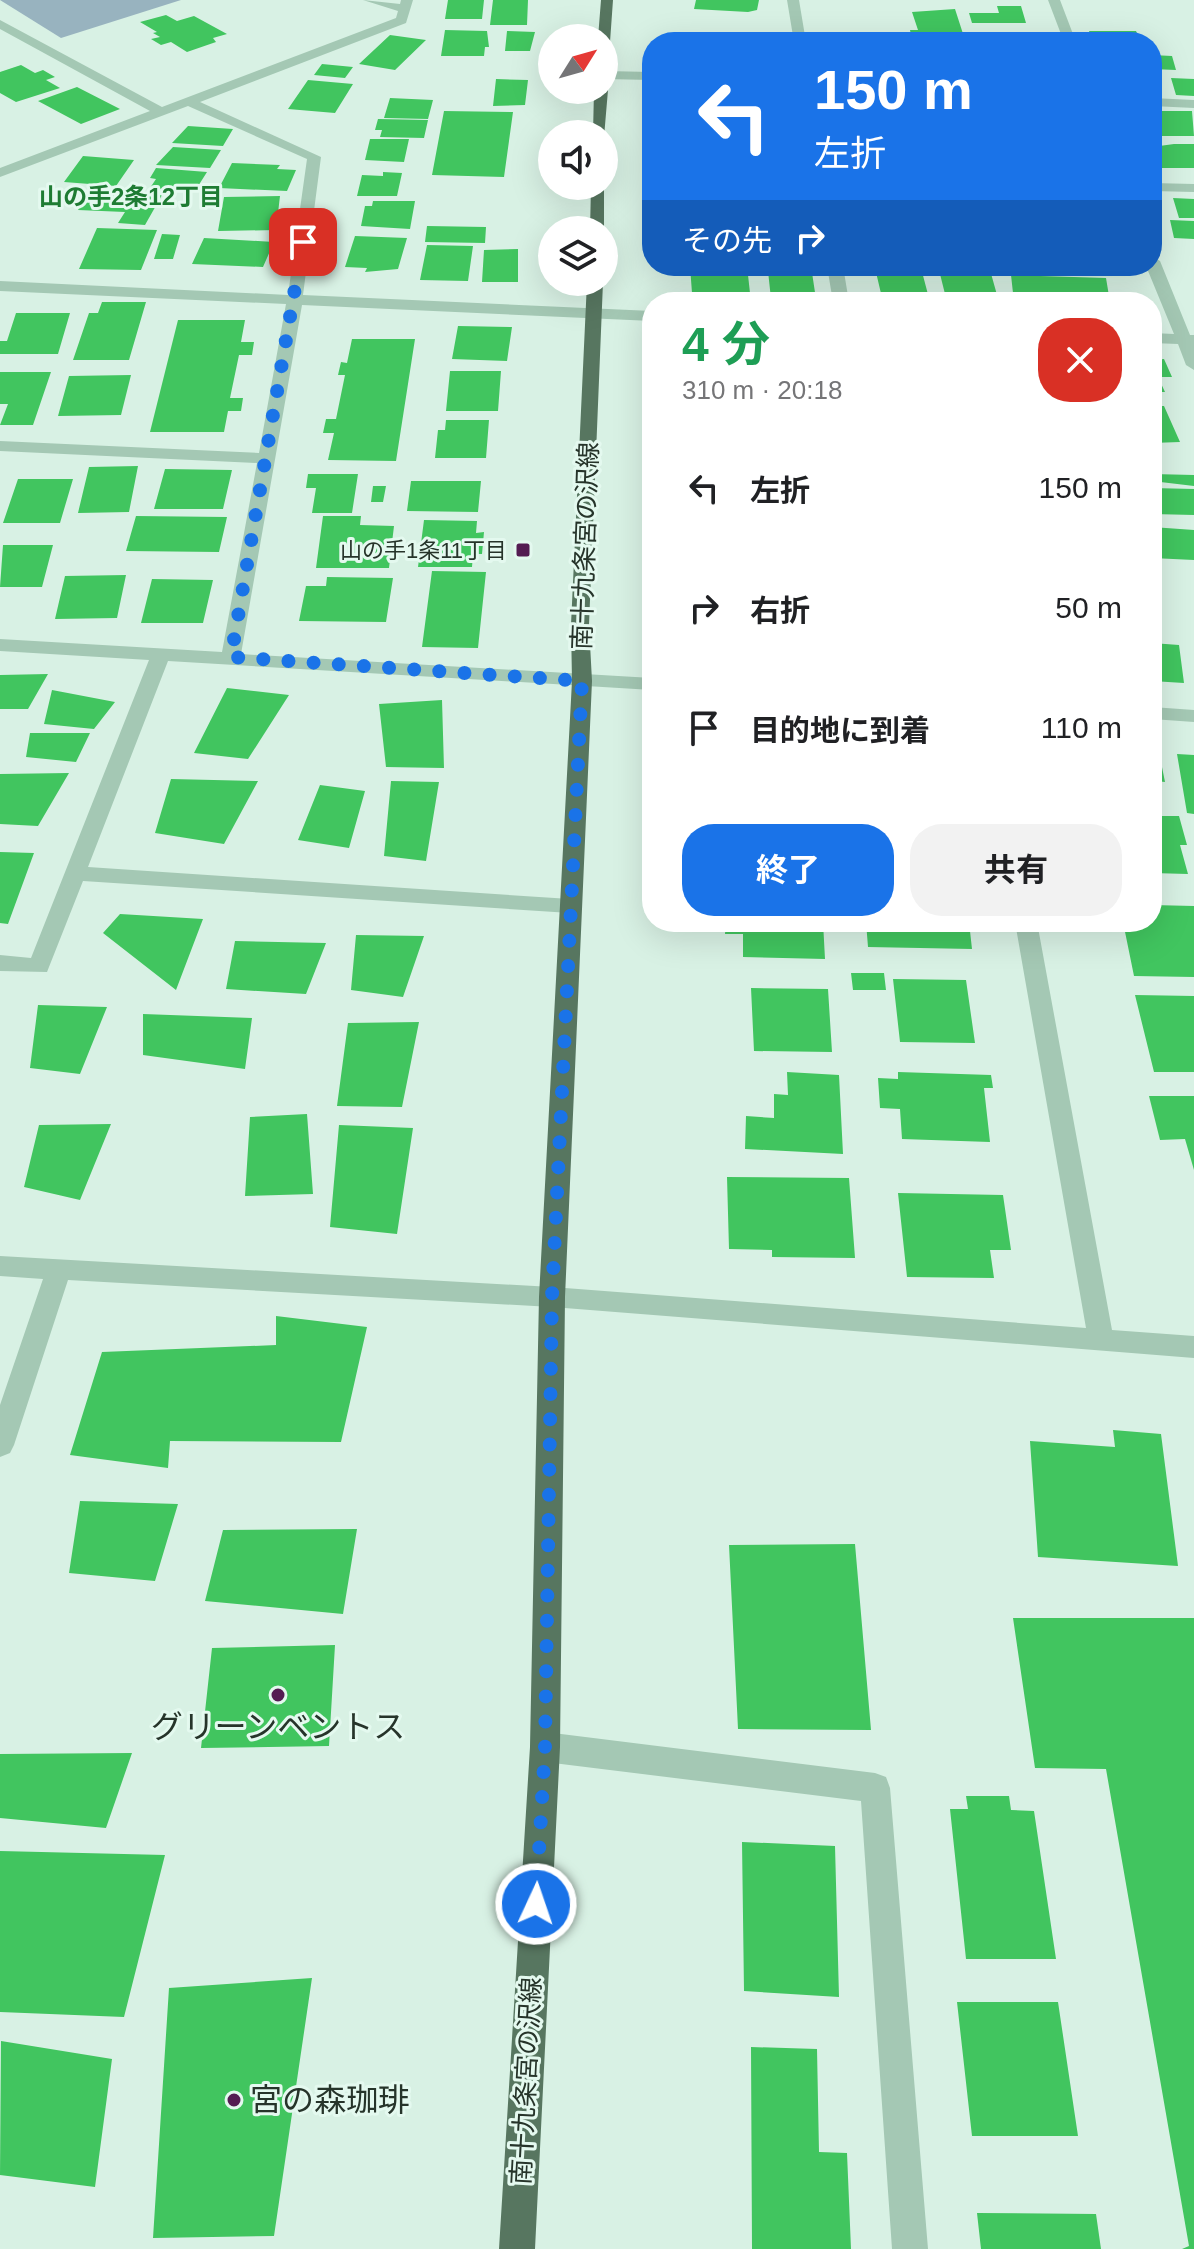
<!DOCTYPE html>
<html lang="ja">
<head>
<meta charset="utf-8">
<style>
	body { margin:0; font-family:Helvetica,"Noto Sans JP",sans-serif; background:#f2f2f2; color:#202124; height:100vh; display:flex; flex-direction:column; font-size:30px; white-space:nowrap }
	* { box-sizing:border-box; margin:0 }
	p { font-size:26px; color:#757577 }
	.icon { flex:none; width:44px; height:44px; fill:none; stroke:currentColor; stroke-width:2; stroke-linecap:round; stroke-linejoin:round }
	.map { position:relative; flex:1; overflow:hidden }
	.drawer { position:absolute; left:642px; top:292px; width:520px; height:640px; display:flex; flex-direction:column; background:#fff; border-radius:32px; box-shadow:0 8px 32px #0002 }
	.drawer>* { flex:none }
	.guide { position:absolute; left:642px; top:32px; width:520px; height:244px; border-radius:32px; box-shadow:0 8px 32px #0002; background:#1a73e8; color:#fff; overflow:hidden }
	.needle { width:52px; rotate:53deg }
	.controls { position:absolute; left:538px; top:24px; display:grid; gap:16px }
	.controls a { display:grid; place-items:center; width:80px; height:80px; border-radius:50%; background:#fff; box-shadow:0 8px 32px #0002; font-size:40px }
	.pin { position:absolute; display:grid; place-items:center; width:68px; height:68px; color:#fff; margin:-34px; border-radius:16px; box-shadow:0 4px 12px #0006 }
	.me { position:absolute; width:88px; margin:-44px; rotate:3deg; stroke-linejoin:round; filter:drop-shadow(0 0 6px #0008) }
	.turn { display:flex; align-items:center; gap:28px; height:168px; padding:0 40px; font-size:36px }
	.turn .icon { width:104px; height:104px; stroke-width:2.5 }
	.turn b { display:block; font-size:56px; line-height:68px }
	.then { display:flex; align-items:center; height:76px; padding:0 40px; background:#0003; gap:16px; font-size:30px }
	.round { display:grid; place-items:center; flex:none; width:84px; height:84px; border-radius:32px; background:#f2f2f2 }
	.headline { display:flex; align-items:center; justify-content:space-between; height:136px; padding:0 40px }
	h1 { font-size:48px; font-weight:700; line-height:60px; color:#1e9e55 }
	.primary-button { display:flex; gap:16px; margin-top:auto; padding:16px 40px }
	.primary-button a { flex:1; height:92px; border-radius:32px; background:#1a73e8; color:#fff; font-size:32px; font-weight:700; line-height:92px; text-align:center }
	.primary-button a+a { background:#f2f2f2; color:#202124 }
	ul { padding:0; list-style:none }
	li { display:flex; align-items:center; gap:24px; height:120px; padding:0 40px }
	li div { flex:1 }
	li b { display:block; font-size:30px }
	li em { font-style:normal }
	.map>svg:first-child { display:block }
</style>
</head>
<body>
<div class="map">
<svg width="1194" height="2249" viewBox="0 0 1194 2249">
	<rect width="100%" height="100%" fill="#d8f1e4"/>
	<path fill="#98b3bf" d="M 0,0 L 181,0 L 61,38 Z"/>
	<path fill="#41c55f" d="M 448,0 L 484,0 L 482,19 L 445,19 Z
		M 493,0 L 528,0 L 527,25 L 490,25 Z
		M 696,0 L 759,0 L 757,10 L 748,12 L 694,9 Z
		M 997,6 L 1021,6 L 1026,23 L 972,23 L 969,13 L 999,13 Z
		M 955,9 L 965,40 L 912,40 L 910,30 L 918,30 L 912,12 Z
		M 166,15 L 177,21 L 194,16 L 227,34 L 213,38 L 216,42 L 187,52 L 171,42 L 161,45 L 151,39 L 160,37 L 153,33 L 157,32 L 140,22 Z
		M 445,30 L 487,31 L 489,47 L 485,47 L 484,56 L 441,56 Z
		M 507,31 L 535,32 L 530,51 L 505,51 Z
		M 1089,31 L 1136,31 L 1141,42 L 1093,42 Z
		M 390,35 L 426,40 L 395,70 L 359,64 Z
		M 1152,55 L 1172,56 L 1176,70 L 1152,69 Z
		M 322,64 L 353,67 L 345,78 L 314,75 Z
		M 21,65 L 35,73 L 43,70 L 55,77 L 46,80 L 60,88 L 16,102 L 0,93 L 0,72 Z
		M 1171,78 L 1194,79 L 1194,96 L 1176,95 Z
		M 496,79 L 528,80 L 525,105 L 493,106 Z
		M 308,80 L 353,84 L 335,113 L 288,109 Z
		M 77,87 L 120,109 L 81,124 L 38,101 Z
		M 390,98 L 433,100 L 428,119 L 384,118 Z
		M 444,111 L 513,112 L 504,177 L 432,175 Z
		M 1152,111 L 1192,111 L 1194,136 L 1152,136 L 1152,128 L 1157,128 Z
		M 378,119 L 428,120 L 424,138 L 380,137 L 382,130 L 375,130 Z
		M 188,126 L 233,129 L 223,146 L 172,143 Z
		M 370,139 L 409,139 L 404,162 L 365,160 Z
		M 1174,144 L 1194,144 L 1194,168 L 1161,168 L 1152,147 Z
		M 173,147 L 221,150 L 210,168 L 156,165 Z
		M 83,156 L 134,160 L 116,186 L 64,182 Z
		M 232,163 L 280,165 L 277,169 L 296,170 L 287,191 L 219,188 Z
		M 156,168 L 207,172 L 195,191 L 150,188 L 156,179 L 150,178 Z
		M 383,172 L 402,173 L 397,196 L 357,196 L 362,175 L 383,176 Z
		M 90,191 L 162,195 L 145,225 L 118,223 L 125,212 L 78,210 Z
		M 280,196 L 276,230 L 218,231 L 224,197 Z
		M 1173,198 L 1194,199 L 1194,218 L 1179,218 Z
		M 373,201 L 415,201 L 410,229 L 361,226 L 365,206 L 372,206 Z
		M 1170,220 L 1194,221 L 1194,239 L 1174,238 Z
		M 427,226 L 486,227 L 485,243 L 425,242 Z
		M 97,228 L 157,230 L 141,270 L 79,269 Z
		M 162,234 L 180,235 L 173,259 L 154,259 Z
		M 355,236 L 407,238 L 398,269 L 365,272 L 367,268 L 345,267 Z
		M 204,238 L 274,242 L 263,267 L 192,264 Z
		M 427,245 L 473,246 L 468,281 L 420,280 Z
		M 518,249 L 518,282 L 482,282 L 484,250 Z
		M 690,266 L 747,266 L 750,293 L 692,293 Z
		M 773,266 L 811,266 L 816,299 L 771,299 L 768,271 L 774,271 Z
		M 1044,266 L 1107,266 L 1108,272 L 1045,269 Z
		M 875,268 L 921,268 L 930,302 L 883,302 Z
		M 939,270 L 990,270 L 999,302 L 947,302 Z
		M 1011,275 L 1106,278 L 1110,302 L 1014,302 Z
		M 102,302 L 146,302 L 129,360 L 73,360 L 89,313 L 98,313 Z
		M 16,313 L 70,313 L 58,354 L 0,354 L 0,341 L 7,341 Z
		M 178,320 L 245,320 L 241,342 L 254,342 L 252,355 L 239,355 L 230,398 L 243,398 L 241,411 L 228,411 L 224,432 L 150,432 Z
		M 458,326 L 512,327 L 507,361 L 452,359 Z
		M 352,339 L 415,339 L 396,461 L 328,460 L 334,433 L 323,433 L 326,419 L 336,419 L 345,375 L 338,375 L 341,362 L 347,363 Z
		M 1164,359 L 1172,377 L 1158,377 L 1165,392 L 1152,392 L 1152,360 Z
		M 450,371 L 501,371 L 498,411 L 446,411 Z
		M 0,372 L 51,372 L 33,425 L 0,425 L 8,404 L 0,404 Z
		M 131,375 L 121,415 L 58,416 L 69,376 Z
		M 1152,406 L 1164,406 L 1180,442 L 1152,443 Z
		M 446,420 L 489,420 L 486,458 L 435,458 L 438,430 L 445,430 Z
		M 138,466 L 129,512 L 78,513 L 89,467 Z
		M 165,469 L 232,470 L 223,509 L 154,509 Z
		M 308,474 L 358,474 L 352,513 L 312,513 L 316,488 L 306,488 Z
		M 1152,474 L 1194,475 L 1194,486 L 1152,481 Z
		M 18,479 L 73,479 L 60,523 L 3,523 Z
		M 411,481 L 481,481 L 478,512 L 407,511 Z
		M 373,486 L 386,486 L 383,502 L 371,502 Z
		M 1152,488 L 1194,489 L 1194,515 L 1152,514 Z
		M 136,516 L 227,517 L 219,552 L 126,551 Z
		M 323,516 L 361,516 L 360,525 L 394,526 L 389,568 L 316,568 Z
		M 424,520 L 477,521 L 476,533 L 484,532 L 482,554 L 473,554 L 472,567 L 418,567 Z
		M 1152,527 L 1194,530 L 1194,560 L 1152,558 Z
		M 3,545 L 53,545 L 42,587 L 0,587 Z
		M 432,571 L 486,572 L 478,648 L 422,647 Z
		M 126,575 L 117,618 L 55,619 L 65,576 Z
		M 327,577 L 393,578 L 386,622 L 299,621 L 306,586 L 326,586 Z
		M 152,579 L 213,580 L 203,623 L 141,623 Z
		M 1152,643 L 1179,645 L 1184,683 L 1152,681 Z
		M 48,674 L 28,709 L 0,709 L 0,675 Z
		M 227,688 L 289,695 L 248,759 L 194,753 Z
		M 52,690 L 115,702 L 94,729 L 44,724 Z
		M 442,700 L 444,768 L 386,767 L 379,704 Z
		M 30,733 L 90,733 L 76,762 L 26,757 Z
		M 1152,752 L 1159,752 L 1165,782 L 1156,781 L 1161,805 L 1152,805 Z
		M 1177,754 L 1194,755 L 1194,814 L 1187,813 Z
		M 69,773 L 38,826 L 0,824 L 0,774 Z
		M 171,779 L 258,781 L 224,844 L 155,833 Z
		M 391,781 L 439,782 L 426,861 L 384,856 Z
		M 320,785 L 365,791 L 349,848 L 298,840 Z
		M 1152,816 L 1179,816 L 1187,845 L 1180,845 L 1188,874 L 1152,873 Z
		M 0,852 L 34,853 L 8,924 L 0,923 Z
		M 1152,905 L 1194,906 L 1194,977 L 1134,976 L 1123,922 L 1152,922 Z
		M 120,914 L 203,919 L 176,990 L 103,933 Z
		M 726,922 L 823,922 L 825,959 L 743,957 L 743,934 L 725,934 Z
		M 866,922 L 969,922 L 972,949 L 868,947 Z
		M 356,935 L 424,936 L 403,997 L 351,990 Z
		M 235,941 L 326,943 L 306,994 L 226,989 Z
		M 851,973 L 884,973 L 886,990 L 853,990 Z
		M 893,979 L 966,980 L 975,1043 L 900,1042 Z
		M 751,988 L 828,989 L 832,1052 L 754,1051 Z
		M 1135,995 L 1194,996 L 1194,1072 L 1154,1072 Z
		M 38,1005 L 107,1007 L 80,1074 L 30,1068 Z
		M 143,1014 L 252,1018 L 245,1069 L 143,1055 Z
		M 419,1022 L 402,1107 L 337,1106 L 348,1023 Z
		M 787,1072 L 839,1075 L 843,1154 L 745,1149 L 746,1116 L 774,1118 L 774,1094 L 788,1095 Z
		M 898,1072 L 991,1075 L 993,1088 L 984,1088 L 990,1142 L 902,1139 L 900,1109 L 880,1108 L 878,1078 L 898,1079 Z
		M 1149,1096 L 1194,1096 L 1194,1170 L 1185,1139 L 1160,1140 Z
		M 307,1114 L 313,1194 L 245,1196 L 250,1117 Z
		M 111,1124 L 80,1200 L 24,1187 L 39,1125 Z
		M 339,1125 L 413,1128 L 397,1234 L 330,1227 Z
		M 727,1177 L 849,1178 L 855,1258 L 772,1257 L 772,1250 L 729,1249 Z
		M 898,1193 L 1003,1195 L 1011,1250 L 990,1250 L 994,1278 L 907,1277 Z
		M 276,1316 L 367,1327 L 341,1442 L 170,1441 L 168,1468 L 70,1455 L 102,1352 L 276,1345 Z
		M 1113,1430 L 1161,1434 L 1178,1566 L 1038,1557 L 1030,1441 L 1115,1447 Z
		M 80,1501 L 178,1504 L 155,1581 L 69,1573 Z
		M 357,1529 L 343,1614 L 205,1601 L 223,1530 Z
		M 855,1544 L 871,1730 L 738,1729 L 729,1545 Z
		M 1013,1618 L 1194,1618 L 1194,2249 L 1182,2249 L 1189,2246 L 1106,1769 L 1035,1768 Z
		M 335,1645 L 329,1746 L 201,1748 L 212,1648 Z
		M 132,1753 L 106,1828 L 0,1818 L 0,1754 Z
		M 966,1796 L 1009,1796 L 1011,1810 L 1034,1811 L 1056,1959 L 966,1959 L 950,1809 L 968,1809 Z
		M 742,1842 L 835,1846 L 839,1997 L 744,1991 Z
		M 0,1851 L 165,1855 L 124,2017 L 0,2012 Z
		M 312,1978 L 274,2236 L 153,2238 L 169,1988 Z
		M 957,2002 L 1058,2002 L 1078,2136 L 972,2136 Z
		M 1,2041 L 112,2059 L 95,2187 L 0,2175 Z
		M 751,2047 L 817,2049 L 819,2152 L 847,2153 L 851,2249 L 752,2249 Z
		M 977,2213 L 1096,2214 L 1101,2249 L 981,2249 Z"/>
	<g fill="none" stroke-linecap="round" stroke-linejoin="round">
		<path fill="#a4c8b4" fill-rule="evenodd" d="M 363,0 L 400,4 L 401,0 L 413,0 L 406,23 L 200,102 L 321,157 L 303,295 L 652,311 L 652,321 L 302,305 L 241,654 L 652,678 L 652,690 L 168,661 L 88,867 L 570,899 L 581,906 L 570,913 L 83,881 L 47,972 L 0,971 L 0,955 L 31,958 L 149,660 L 0,651 L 0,639 L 222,652 L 257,463 L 0,451 L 0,441 L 259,453 L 286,304 L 0,291 L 0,281 L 288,295 L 307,159 L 188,106 L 0,177 L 0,168 L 150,111 L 0,29 L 0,20 L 162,107 L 396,18 L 398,11 Z
			M 787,0 L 799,0 L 806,42 L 794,42 Z
			M 1048,0 L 1060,0 L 1076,42 L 1064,42 Z
			M 604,71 L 652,72 L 652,80 L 604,79 Z
			M 1152,98 L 1194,100 L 1194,108 L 1152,106 Z
			M 1152,183 L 1194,184 L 1194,192 L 1152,191 Z
			M 1152,256 L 1160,261 L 1190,335 L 1194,335 L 1194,370 L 1186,365 L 1178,344 L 1152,343 L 1152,333 L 1174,334 L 1146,266 L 1152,266 Z
			M 827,266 L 843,266 L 849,302 L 833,302 Z
			M 1152,707 L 1194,710 L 1194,722 L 1152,719 Z
			M 1015,922 L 1037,922 L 1112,1330 L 1194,1336 L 1194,1358 L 552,1307 L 68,1280 L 14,1445 L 10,1453 L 0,1457 L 0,1405 L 43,1279 L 0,1276 L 0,1256 L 552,1287 L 1086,1328 Z
			M 545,1732 L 875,1773 L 886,1777 L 890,1788 L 928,2249 L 892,2249 L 861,1801 L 545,1762 L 534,1757 L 530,1747 L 534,1737 Z"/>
		<path fill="#577660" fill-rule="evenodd" d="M 601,0 L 613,0 L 610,42 L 604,46 L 604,38 L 598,38 Z
			M 604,87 L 608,90 L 604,137 L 604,134 L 593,134 L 594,90 L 604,90 Z
			M 604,184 L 604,230 L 590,230 L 591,186 Z
			M 587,282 L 603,282 L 589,625 L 592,681 L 565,1297 L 560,1747 L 535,2249 L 499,2249 L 530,1747 L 539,1297 L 572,681 L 571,625 Z"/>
	</g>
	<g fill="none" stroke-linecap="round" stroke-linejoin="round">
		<path stroke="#1a73e8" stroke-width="14" stroke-dasharray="0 25.2" d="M 303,242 L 231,657 L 582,681 L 552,1297 L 545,1747 L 536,1904"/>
	</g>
	<g fill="#541c52" stroke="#e4f9ef" stroke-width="3">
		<rect x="515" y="542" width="16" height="16" rx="4"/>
		<circle cx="278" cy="1695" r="8"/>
		<circle cx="234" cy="2100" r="8"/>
	</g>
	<g text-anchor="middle" stroke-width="6" stroke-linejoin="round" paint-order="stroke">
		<g font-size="22" fill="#26342a" stroke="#e4f9ef" text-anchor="end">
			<text x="507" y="558">山の手1条11丁目</text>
		</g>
		<g font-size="24" font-weight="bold" fill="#1e7c33" stroke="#e4f9ef">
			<text x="131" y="205">山の手2条12丁目</text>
		</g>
		<g font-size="26" fill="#26342a" stroke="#e4f9ef">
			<text transform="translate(585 546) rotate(-88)" y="9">南十九条宮の沢線</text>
			<text transform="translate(526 2081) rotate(-87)" y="9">南十九条宮の沢線</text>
		</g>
		<g font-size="32" fill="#26342a" stroke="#e4f9ef">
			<text x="278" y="1738">グリーンベントス</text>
			<text x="250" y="2111" text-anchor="start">宮の森珈琲</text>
		</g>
	</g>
</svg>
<div class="controls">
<a><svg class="needle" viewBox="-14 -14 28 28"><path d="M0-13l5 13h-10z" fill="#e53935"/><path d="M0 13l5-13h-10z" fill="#757577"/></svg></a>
<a><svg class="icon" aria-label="sound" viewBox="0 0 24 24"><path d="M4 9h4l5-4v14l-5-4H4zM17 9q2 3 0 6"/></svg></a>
<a><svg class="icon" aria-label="layers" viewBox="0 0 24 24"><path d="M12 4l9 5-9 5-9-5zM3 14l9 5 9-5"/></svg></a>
</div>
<div class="pin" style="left:303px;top:242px;background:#d93025"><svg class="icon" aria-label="arrive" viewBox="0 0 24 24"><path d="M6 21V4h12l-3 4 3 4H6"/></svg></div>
<svg class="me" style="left:536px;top:1904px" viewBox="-20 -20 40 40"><circle r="17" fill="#1a73e8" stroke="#fff" stroke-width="3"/><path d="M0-11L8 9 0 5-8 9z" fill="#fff"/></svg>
<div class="guide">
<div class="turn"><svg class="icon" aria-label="left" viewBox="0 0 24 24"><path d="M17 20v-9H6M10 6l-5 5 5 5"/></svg><div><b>150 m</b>左折</div></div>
<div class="then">その先<svg class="icon" aria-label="right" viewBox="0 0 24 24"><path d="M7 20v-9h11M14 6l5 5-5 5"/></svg></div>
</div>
<section class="drawer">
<div class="headline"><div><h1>4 分</h1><p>310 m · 20:18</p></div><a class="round" style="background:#d93025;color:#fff"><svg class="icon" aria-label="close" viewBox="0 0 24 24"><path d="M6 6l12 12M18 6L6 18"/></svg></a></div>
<ul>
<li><svg class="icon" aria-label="left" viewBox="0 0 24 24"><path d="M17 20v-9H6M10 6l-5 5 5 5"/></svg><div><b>左折</b></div><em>150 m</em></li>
<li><svg class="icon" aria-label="right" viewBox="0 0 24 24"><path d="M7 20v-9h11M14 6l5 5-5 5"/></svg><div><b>右折</b></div><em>50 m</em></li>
<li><svg class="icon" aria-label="arrive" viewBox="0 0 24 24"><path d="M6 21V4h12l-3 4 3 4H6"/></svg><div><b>目的地に到着</b></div><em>110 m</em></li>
</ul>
<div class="primary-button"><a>終了</a><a>共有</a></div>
</section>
</div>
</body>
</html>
